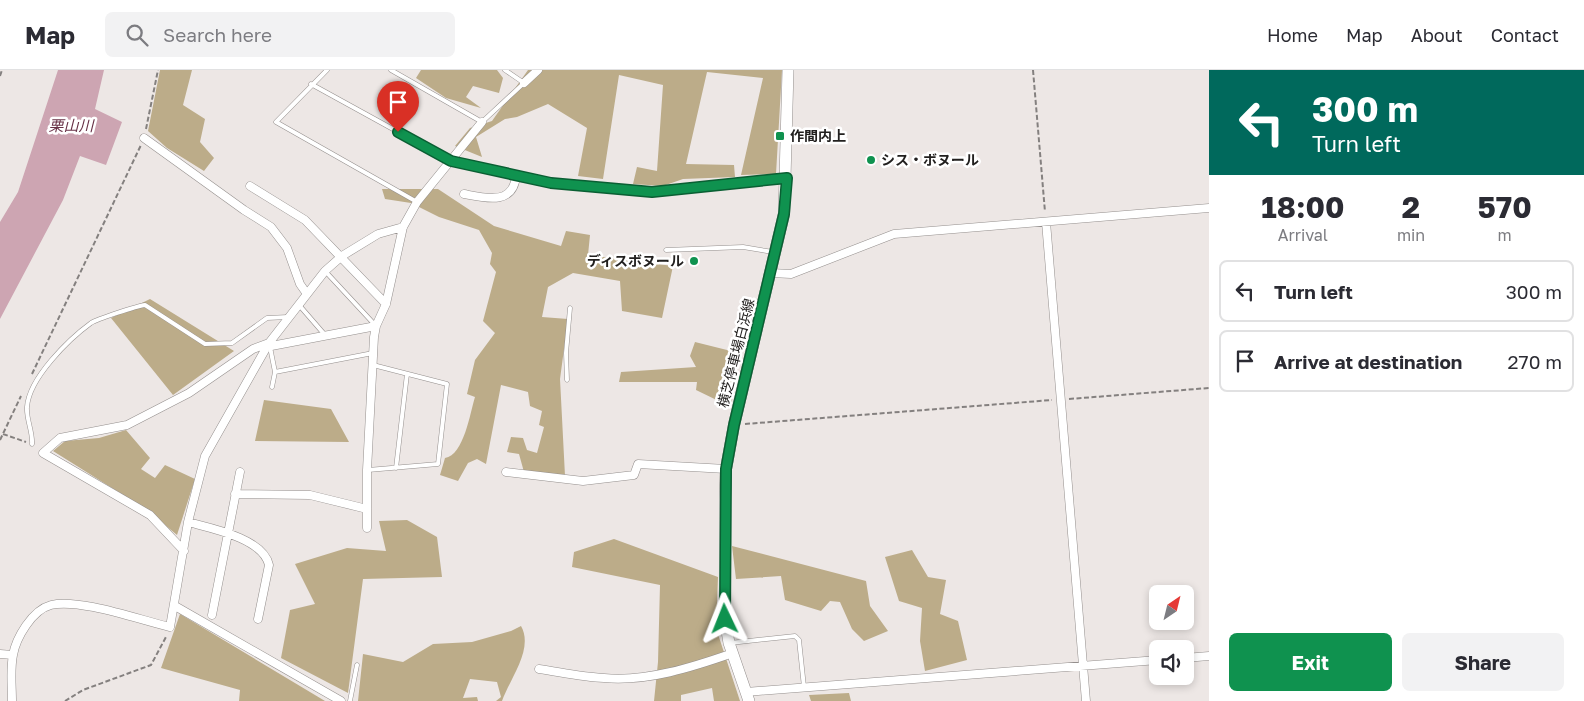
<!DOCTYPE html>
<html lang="en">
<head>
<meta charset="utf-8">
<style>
	body { margin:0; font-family:"Golos Text","Noto Sans JP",sans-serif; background:#f2f2f3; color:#2b2b33; height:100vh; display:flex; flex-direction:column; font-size:19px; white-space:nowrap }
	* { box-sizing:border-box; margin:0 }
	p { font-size:16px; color:#7c7c81 }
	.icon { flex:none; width:28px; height:28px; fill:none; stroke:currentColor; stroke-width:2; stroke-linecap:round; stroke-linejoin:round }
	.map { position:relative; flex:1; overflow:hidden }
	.details { display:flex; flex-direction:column; background:#fff; width:375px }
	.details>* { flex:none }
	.top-card { background:#00695c; color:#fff; overflow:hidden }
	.needle { width:32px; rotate:35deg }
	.controls { position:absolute; left:1149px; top:515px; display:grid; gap:10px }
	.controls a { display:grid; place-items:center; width:45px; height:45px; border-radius:8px; background:#fff; box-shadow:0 2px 8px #0003; font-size:25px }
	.pin { position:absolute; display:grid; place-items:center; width:42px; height:42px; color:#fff; margin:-51px -21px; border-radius:50% 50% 50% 0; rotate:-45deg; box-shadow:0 0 5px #0007 }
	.pin .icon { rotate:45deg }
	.me { position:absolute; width:55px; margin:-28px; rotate:358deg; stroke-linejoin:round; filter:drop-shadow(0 0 4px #0008) }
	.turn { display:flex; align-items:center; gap:18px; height:105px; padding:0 20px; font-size:22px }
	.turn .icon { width:65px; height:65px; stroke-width:2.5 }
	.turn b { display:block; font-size:35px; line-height:42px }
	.eta { display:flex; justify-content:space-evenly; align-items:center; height:85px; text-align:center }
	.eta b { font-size:30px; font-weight:700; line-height:35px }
	.primary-button { display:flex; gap:10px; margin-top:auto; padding:10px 20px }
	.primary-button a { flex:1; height:58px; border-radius:8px; background:#0f924f; color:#fff; font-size:20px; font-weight:700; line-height:58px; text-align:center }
	.primary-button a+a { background:#f2f2f3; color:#2b2b33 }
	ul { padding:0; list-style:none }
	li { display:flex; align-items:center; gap:15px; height:62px; margin:0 10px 8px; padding:0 10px; border:2px solid #e1e1e2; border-radius:8px }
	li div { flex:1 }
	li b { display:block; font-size:19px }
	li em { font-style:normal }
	header { display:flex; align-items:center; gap:30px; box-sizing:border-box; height:70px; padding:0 25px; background:#fff; border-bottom:1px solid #e1e1e2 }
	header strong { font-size:24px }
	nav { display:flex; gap:28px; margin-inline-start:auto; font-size:18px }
	.search { width:350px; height:45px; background:#f2f2f3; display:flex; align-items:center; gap:12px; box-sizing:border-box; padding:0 18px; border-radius:8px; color:#7c7c81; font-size:19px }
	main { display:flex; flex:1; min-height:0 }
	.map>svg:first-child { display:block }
</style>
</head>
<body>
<header>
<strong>Map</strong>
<div class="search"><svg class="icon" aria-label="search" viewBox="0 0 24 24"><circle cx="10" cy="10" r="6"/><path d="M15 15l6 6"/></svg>Search here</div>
<nav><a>Home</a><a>Map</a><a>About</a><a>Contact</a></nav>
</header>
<main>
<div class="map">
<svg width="1209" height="631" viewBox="0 0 1209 631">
	<rect width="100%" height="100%" fill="#ede7e5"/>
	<path fill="#bcac89" d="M 160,0 L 192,0 L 183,35 L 205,49 L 200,72 L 214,88 L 204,101 L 167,78 L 148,61 Z
		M 421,0 L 497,0 L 503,8 L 499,23 L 473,16 L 466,27 L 481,38 L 446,28 L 416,8 Z
		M 528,0 L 782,0 L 776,104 L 741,105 L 763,8 L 707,2 L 686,94 L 734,95 L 735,107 L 683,109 L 663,116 L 633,114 L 637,97 L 657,101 L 663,15 L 619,5 L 603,109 L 578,106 L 587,58 L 548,34 L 517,47 L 505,49 L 476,67 L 482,87 L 455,76 L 470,58 L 492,51 Z
		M 382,119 L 438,119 L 494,156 L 561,176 L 566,161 L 590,165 L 588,185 L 673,196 L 662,248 L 622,241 L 620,211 L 573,203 L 548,217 L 542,247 L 568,249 L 560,309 L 565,406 L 524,402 L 519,384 L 507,382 L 511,367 L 523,368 L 527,380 L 537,383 L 544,357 L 539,355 L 542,341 L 530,336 L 528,322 L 501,315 L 486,394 L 477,389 L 468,393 L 458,411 L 440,405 L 445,388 C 464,385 470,343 475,327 L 467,324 L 475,290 L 495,263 L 483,251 L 496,202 L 490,194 L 492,183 L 479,160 L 439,147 L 411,133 L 385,129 Z
		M 150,229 L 234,281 L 173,325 L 111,248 Z
		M 695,272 L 739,283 L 731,337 L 696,320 L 697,312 L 619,312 L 621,302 L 696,297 L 690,286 Z
		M 264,330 L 331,339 L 349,372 L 255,371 Z
		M 126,360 L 150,388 L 141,399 L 155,408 L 165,395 L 195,409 L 177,465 L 147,440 L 53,381 L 65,371 L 99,368 Z
		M 407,450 L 437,467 L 442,507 L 363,509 L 348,623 L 281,588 L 290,540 L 315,534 L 295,494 L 347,478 L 386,481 L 379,451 Z
		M 614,469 L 718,507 L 716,558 L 740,631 L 714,631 L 712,618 L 681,625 L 681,631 L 654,631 L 658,592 L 660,515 L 572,497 L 574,482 Z
		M 732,476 L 866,511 L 870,536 L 888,561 L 864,571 L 852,559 L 840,532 L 830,531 L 821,541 L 785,530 L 781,506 L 736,509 Z
		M 912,480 L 928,507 L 946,510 L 940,544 L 958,551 L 967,590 L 925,601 L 920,571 L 922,538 L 899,531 L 885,487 Z
		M 180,544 L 325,631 L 239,631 L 240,620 L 161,598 Z
		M 521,556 C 534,579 510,608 502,631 L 496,631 L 501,627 L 497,612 L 470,609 L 463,628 L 477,627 L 478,631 L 358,631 L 363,584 L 403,592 L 433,574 L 472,572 L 511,561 Z
		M 849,623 L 851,631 L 811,631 L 809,625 Z"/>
	<path fill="#cda5b2" d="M 58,0 L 104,0 L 95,39 L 122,52 L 106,95 L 80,86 L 63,130 L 0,249 L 0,152 L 18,122 Z"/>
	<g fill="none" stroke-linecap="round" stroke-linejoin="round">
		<g stroke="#948f8d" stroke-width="5">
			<path id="lane" d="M 327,0 L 276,52 L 417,132
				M 391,0 L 482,52 L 524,13 L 505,0
				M 311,14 L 451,91
				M 666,180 L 743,177 L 773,182
				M 325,201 L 376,256
				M 299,235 L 325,265
				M 270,277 L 275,302 L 272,317
				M 275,302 L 373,283
				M 567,310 L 566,283 L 570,238
				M 32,374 C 33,362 26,349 27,337 C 29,308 69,269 91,253 C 97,249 137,236 145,235 L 205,274 L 232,273 L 267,248 L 288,247
				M 396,398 L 407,304
				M 368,400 L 438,394 L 447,314 L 373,295
				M 730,573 L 795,566 L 799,570 L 804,617
				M 350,631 L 357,595"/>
		</g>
		<g stroke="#948f8d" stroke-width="9">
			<path id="street" d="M 524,13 L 538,0
				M 144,68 L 244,140 L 271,157 L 287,178 L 300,214 L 307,224
				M 451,91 L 551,113 L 652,122 L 787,108
				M 250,116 L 305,150 L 386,234
				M 464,124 C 485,128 514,136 516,105
				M 1046,152 L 1086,631
				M 771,203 L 791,204 L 894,164 L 1209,138
				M 266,277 L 376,256
				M 506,402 L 583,411 L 634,405 L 638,394 L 726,399
				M 235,424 L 310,425 L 367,439
				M 188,452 C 210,458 263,468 269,495 L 258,549
				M 367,458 L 367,400 L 374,267 L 376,256 L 386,234 L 403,157 L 417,132 L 482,52
				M 184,481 L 150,445 L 43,383 L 60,368 L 127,355 L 189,323 L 253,279 L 269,273
				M 175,536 L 341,631
				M 212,545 L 240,402
				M 0,584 L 13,585
				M 1185,588 L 1209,586
				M 539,599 C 560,602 582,607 604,608 C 647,612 693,597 733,583
				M 746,622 L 1158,590
				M 12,631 C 12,616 10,600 13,585 C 16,568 32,540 51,535 C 79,528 140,550 170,557 L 188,452 L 205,386 L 269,273 L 325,201 L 342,186 L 378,164 L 403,157"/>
		</g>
		<g stroke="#948f8d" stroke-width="12">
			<path id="secondary" d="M 749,631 L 729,573 L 725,549 L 725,429 L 726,399 L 734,355 L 784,144 L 788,0"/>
		</g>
		<path stroke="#84807f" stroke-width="2" stroke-dasharray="5 2.5" stroke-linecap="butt" d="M 1033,0 L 1045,142
			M 0,6 L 2,0
			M 146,59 L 158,0
			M 32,304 L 141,75
			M 1069,329 L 1209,318
			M 745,354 L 1052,330
			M 3,364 L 26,372
			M 0,370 L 21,326
			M 65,631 L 83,620 L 151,595 L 167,565"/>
		<use href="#lane" stroke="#fff" stroke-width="4"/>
		<use href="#street" stroke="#fff" stroke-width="8"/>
		<use href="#secondary" stroke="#fff" stroke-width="11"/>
	</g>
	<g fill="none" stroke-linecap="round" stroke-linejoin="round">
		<g stroke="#0a5f33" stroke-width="12">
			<path id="route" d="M 398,62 L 451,91 L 551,113 L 652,122 L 787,108 L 784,144 L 734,355 L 726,399 L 725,549"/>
		</g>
		<use href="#route" stroke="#0f924f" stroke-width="9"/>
	</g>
	<g fill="#0f924f" stroke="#fff" stroke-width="2">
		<rect x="775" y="61" width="10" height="10" rx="2.5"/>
		<circle cx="871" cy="90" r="5"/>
		<circle cx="694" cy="191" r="5"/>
	</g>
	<g text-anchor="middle" stroke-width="5" stroke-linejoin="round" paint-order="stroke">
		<g font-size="14" font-weight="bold" fill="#22201f" stroke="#fff" text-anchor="start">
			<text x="790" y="71">作間内上</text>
			<text x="881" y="95">シス・ボヌール</text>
			<text x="684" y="196" text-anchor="end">ディスボヌール</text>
		</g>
		<g font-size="14" fill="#22201f" stroke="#fff">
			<text transform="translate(736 283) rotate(-76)" y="5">横芝停車場白浜線</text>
		</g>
		<g font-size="15" font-style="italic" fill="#673146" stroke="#fff">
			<text x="71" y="61">栗山川</text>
		</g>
	</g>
</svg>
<div class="controls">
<a><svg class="needle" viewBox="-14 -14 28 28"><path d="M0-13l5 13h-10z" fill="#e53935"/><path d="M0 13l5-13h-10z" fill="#7c7c81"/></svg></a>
<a><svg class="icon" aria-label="sound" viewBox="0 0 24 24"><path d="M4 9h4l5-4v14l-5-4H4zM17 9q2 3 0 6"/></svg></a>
</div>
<div class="pin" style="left:398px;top:62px;background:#d93025"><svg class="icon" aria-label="arrive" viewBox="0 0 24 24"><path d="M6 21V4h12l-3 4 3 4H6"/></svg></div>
<svg class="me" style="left:725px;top:549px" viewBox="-20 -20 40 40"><path d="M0-17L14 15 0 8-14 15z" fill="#0f924f" stroke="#fff" stroke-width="4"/></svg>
</div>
<section class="details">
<div class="top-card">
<div class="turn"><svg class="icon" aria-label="left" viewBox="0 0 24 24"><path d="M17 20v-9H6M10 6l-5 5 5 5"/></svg><div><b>300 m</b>Turn left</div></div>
</div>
<div class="eta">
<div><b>18:00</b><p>Arrival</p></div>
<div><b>2</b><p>min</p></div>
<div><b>570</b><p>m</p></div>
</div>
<ul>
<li><svg class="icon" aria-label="left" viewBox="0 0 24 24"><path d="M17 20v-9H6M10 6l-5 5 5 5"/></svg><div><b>Turn left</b></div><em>300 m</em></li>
<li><svg class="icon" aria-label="arrive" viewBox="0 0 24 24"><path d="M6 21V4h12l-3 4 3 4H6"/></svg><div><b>Arrive at destination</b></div><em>270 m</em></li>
</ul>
<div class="primary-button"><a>Exit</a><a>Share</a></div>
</section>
</main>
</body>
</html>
